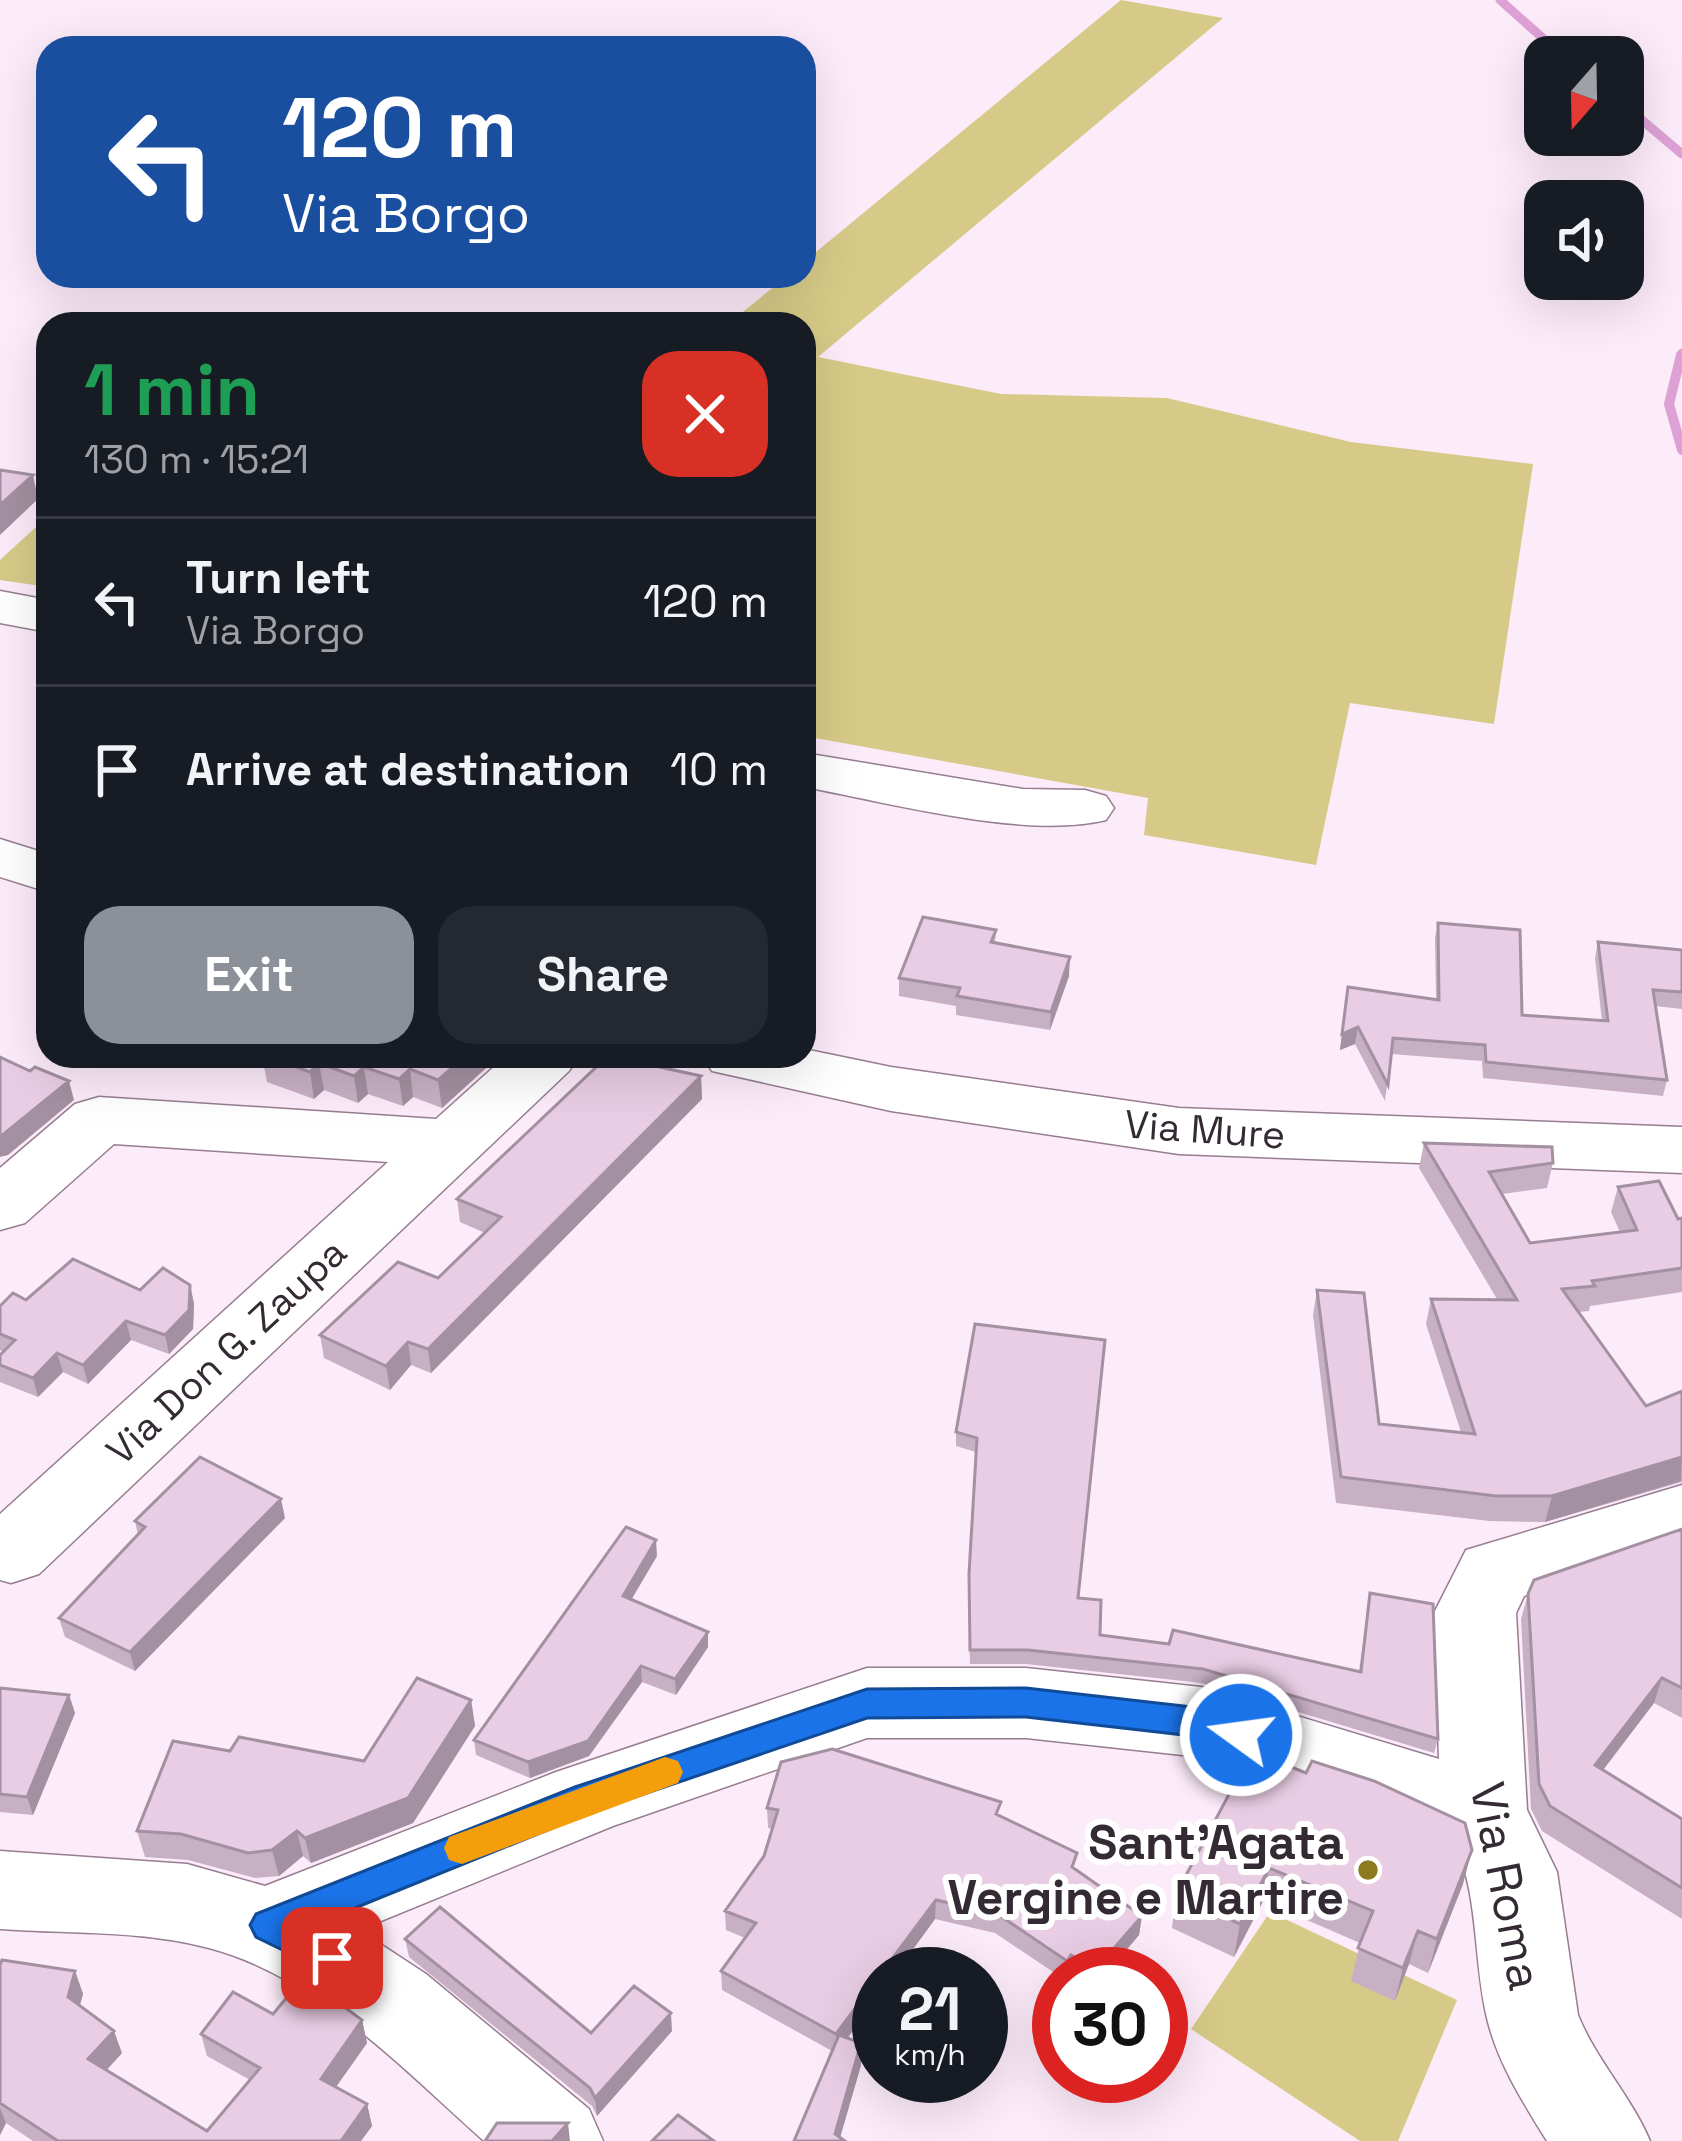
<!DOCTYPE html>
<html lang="en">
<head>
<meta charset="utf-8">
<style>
	body { margin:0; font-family:"Space Grotesk",sans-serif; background:#242831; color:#f1f3f6; height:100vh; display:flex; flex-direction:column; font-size:45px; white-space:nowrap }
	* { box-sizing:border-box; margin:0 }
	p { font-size:39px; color:#9ea1a6 }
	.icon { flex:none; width:66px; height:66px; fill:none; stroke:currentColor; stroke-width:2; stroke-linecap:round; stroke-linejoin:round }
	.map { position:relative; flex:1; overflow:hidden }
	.drawer { position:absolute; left:36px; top:312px; width:780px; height:756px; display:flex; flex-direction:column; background:#171b24; border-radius:36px; box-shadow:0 12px 48px #0002 }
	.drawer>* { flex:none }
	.banner { position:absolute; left:36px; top:36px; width:780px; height:252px; border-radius:36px; box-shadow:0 12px 48px #0002; background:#1a4fa0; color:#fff; overflow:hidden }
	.needle { width:78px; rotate:200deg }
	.fabs { position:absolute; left:1524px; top:36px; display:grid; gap:24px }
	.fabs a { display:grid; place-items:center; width:120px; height:120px; border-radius:24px; background:#171b24; box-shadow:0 12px 48px #0002; font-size:60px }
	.speed { position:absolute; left:852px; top:1947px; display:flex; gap:24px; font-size:60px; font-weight:700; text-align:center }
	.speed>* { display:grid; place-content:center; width:156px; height:156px; border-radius:50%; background:#171b24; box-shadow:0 12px 48px #0002; line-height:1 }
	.speed small { font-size:30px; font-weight:400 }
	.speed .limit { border:18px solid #d22; background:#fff; color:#111 }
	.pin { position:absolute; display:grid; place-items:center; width:102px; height:102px; color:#fff; margin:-51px; border-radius:24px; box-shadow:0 6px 18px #0006 }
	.me { position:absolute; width:132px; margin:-66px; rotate:284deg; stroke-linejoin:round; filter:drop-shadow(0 0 9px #0008) }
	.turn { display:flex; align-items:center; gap:42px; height:252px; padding:0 48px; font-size:54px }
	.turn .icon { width:156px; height:156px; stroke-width:2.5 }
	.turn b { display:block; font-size:84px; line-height:102px }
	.round { display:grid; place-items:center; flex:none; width:126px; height:126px; border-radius:36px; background:#242831 }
	.overview { display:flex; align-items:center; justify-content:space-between; height:204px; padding:0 48px }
	h1 { font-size:72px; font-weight:800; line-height:90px; color:#1e9e55 }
	.primary-button { display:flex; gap:24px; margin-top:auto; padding:24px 48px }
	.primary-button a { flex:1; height:138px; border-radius:36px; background:#8c9099; color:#fff; font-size:48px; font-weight:800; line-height:138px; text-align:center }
	.primary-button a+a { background:#242831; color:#f1f3f6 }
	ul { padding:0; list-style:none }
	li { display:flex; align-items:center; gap:36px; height:168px; padding:0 48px; border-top:3px solid #363941 }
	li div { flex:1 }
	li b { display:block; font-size:45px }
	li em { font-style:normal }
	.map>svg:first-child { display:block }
</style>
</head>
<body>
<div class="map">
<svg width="1682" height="2141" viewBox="0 0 1682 2141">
	<rect width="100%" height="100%" fill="#fcebf9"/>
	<path fill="#d7ca88" d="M 1121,0 L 1223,18 L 818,357 L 1001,394 L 1167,398 L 1351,442 L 1533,464 L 1494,724 L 1350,703 L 1316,865 L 1144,835 L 1148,798 L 804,736 L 804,324 L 728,324 L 787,276 L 804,276 L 804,262 Z
		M 48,516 L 48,587 L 0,580 L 0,560 Z
		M 1270,1912 L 1457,2000 L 1398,2141 L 1360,2141 L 1191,2029 Z"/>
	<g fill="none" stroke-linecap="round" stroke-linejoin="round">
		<path stroke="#dea1d5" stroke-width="9" d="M 1500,0 L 1564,57
			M 1623,104 L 1682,154
			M 1681,358 L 1682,353"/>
		<path stroke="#dea1d5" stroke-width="10" d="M 1681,355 L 1669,404 L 1682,450"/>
		<g stroke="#967d92" stroke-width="3">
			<path id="minor" d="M 0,591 L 48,600 L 48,632 L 0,623 Z
				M 804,753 L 1023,789 L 1085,790 L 1106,796 L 1114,808 L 1106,820 C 1025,840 888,802 804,787 Z
				M 0,839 L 48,854 L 48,892 L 0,877 Z
				M 804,1049 L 891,1067 L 1179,1108 L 1682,1127 L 1682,1173 L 1179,1154 L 891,1111 L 712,1071 L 702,1056 L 804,1056 Z
				M 506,1056 L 579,1056 L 569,1071 L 39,1574 L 11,1583 L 0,1580 L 0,1514 L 388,1162 L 114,1144 L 25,1223 L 0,1230 L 0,1168 L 75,1104 L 99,1097 L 436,1119 Z
				M 1682,1485 L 1682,1547 L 1524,1596 L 1516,1613 L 1527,1810 L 1557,1872 L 1578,2015 C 1596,2060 1631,2096 1650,2141 L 1547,2141 C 1522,2101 1496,2060 1486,2014 C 1473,1954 1479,1894 1453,1838 L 1201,1757 L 1026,1738 L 867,1738 L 613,1826 L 359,1930 L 426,1974 L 589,2109 L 603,2141 L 484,2141 C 404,2070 316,1976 209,1948 C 142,1930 69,1934 0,1929 L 0,1851 L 187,1864 L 265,1886 L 556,1772 L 867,1668 L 1026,1668 L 1201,1687 L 1439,1759 L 1434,1613 L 1466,1550 Z"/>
		</g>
		<use href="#minor" fill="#fff" fill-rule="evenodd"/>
	</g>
	<path fill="#c8b0c4" d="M 1438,923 L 1522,1015 L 1602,1021 L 1595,958 L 1598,942 L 1682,950 L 1682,1009 L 1655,1006 L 1667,1080 L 1663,1096 L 1483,1078 L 1482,1061 L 1391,1054 L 1385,1101 L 1355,1044 L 1340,1050 L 1348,987 L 1436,999 L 1435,938 Z
		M 996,930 L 995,943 L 1069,976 L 1050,1030 L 956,1015 L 956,1006 L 899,996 L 899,978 Z
		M 262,1056 L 496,1056 L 496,1059 L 442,1108 L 413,1097 L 403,1106 L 368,1094 L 358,1103 L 324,1090 L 314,1099 L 267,1082 Z
		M 701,1076 L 702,1099 L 431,1373 L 411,1365 L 390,1390 L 324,1358 L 320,1335 L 438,1278 L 485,1233 L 460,1222 L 457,1199 Z
		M 1424,1143 L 1553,1163 L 1547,1188 L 1502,1194 L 1530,1243 L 1620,1232 L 1611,1212 L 1618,1187 L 1678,1219 L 1682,1218 L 1682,1292 L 1590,1306 L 1589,1311 L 1578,1312 L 1646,1406 L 1682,1391 L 1682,1482 L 1545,1522 L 1489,1521 L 1336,1503 L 1313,1315 L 1317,1290 L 1379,1424 L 1461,1432 L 1426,1324 L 1431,1299 L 1497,1299 L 1419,1168 Z
		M 190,1285 L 194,1304 L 193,1329 L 169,1354 L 131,1340 L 88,1384 L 63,1372 L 38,1397 L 0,1382 L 0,1355 L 4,1352 L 0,1350 L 0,1306 L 26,1300 Z
		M 975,1324 L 1079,1598 L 1100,1635 L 1359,1671 L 1370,1593 L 1438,1739 L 1434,1753 L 1202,1683 L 1026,1664 L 970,1664 L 968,1588 L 976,1452 L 956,1446 L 956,1432 Z
		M 285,1518 L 135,1671 L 65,1637 L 59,1618 L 138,1535 L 135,1521 Z
		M 1682,1529 L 1682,1718 L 1654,1703 L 1603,1769 L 1682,1819 L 1682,1919 L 1542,1831 L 1531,1809 L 1521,1619 L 1528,1594 Z
		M 657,1556 L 631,1600 L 708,1632 L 708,1647 L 676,1695 L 642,1682 L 589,1756 L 530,1778 L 476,1755 L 474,1740 Z
		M 0,1688 L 69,1695 L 75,1713 L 33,1815 L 0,1812 Z
		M 471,1700 L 475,1726 L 413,1823 L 311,1863 L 303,1856 L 279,1876 L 255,1878 L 188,1860 L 145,1857 L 137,1831 L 230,1751 L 364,1761 Z
		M 1252,1751 L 1463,1884 L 1428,1973 L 1409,1964 L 1395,2001 L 1351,1981 L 1360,1943 L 1263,1901 L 1234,1957 L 1172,1928 L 1176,1894 Z
		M 767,1808 L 1000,1816 L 1142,1916 L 1139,1935 L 1106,1974 L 1059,1974 L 1059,1976 L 995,1933 L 935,1919 L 895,1974 L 879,1974 L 879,1995 L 848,2038 L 861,2043 L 861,2065 L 840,2138 L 794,2141 L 832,2051 L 722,1990 L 721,1971 L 745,1938 L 726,1930 L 725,1911 L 764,1856 L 772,1829 L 768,1828 Z
		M 405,1939 L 591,2033 L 672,2031 L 597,2116 L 592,2106 L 409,1957 Z
		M 0,1965 L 75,1971 L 83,1994 L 80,2006 L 122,2053 L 107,2070 L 207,2131 L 250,2080 L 207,2056 L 201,2034 L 273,2014 L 362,2020 L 367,2043 L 336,2087 L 367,2104 L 372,2126 L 361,2141 L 33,2141 L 6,2123 L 0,2135 Z"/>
	<path fill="#a390a0" d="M 33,475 L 38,499 L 0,535 L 0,505 Z
		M 1070,957 L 1069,976 L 1050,1030 L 1051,1012 Z
		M 1358,1027 L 1355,1044 L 1340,1050 L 1342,1034 Z
		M 466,1056 L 496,1056 L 496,1059 L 442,1108 L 438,1080 Z
		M 319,1063 L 324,1090 L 314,1099 L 310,1072 Z
		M 364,1067 L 368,1094 L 358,1103 L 354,1076 Z
		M 410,1069 L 413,1097 L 403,1106 L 399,1079 Z
		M 701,1076 L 702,1099 L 431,1373 L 428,1349 Z
		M 69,1081 L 74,1100 L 8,1155 L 0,1157 L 0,1137 Z
		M 190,1285 L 194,1304 L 193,1329 L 169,1354 L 165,1335 Z
		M 126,1321 L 131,1340 L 88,1384 L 83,1365 Z
		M 408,1342 L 411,1365 L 390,1390 L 386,1366 Z
		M 57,1353 L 63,1372 L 38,1397 L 33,1378 Z
		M 1682,1457 L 1681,1481 L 1545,1522 L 1552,1496 Z
		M 281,1499 L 285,1518 L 135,1671 L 130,1652 Z
		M 656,1540 L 657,1556 L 624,1612 L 623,1596 Z
		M 708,1632 L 708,1647 L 676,1695 L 675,1679 Z
		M 641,1666 L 642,1682 L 589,1756 L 530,1778 L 528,1762 Z
		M 1662,1678 L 1654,1703 L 1588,1790 L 1595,1765 Z
		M 69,1695 L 75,1713 L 33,1815 L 27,1797 Z
		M 471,1700 L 475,1726 L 413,1823 L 311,1863 L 305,1838 Z
		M 297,1831 L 303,1856 L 279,1876 L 272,1850 Z
		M 1472,1850 L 1463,1884 L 1428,1973 L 1437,1939 Z
		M 1269,1868 L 1263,1901 L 1234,1957 L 1240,1924 Z
		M 936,1900 L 935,1919 L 895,1974 L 881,1974 Z
		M 1142,1916 L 1139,1935 L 1106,1974 L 1094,1974 L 1095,1970 Z
		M 1418,1931 L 1409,1964 L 1395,2001 L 1403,1968 Z
		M 1071,1955 L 1069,1974 L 1065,1974 L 1067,1961 Z
		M 75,1971 L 83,1994 L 75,2019 L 68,1997 Z
		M 879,1976 L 879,1995 L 836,2053 L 836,2034 Z
		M 671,2013 L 672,2031 L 597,2116 L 595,2098 Z
		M 362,2020 L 367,2043 L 326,2101 L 321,2079 Z
		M 114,2031 L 122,2053 L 96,2081 L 88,2059 Z
		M 861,2043 L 861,2065 L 839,2141 L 835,2134 Z
		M 367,2104 L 372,2126 L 361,2141 L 341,2141 Z
		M 0,2108 L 6,2123 L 0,2135 Z
		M 568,2123 L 570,2141 L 552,2141 Z"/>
	<path fill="#e9cde4" stroke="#a390a0" stroke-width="3" d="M 0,470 L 33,475 L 0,505 Z
		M 923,917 L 996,930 L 991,942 L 1070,957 L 1051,1012 L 957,996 L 960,988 L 899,978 Z
		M 1438,923 L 1520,930 L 1522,1015 L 1608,1021 L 1598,942 L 1682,950 L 1682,992 L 1653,990 L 1667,1080 L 1486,1062 L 1485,1045 L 1393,1038 L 1388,1085 L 1358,1027 L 1342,1034 L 1348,987 L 1439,1000 Z
		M 266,1056 L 466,1056 L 438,1080 L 410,1069 L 399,1079 L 364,1067 L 354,1076 L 319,1063 L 310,1072 Z
		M 608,1056 L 701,1076 L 428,1349 L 408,1342 L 386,1366 L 320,1335 L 398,1262 L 438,1278 L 501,1217 L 457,1199 Z
		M 0,1057 L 30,1071 L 35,1067 L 69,1081 L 0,1137 Z
		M 1424,1143 L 1552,1147 L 1553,1163 L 1489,1172 L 1530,1243 L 1637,1230 L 1618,1187 L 1659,1181 L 1678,1219 L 1682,1218 L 1682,1268 L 1592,1281 L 1595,1286 L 1562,1289 L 1646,1406 L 1682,1391 L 1682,1457 L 1552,1496 L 1496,1496 L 1341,1477 L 1317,1290 L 1364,1293 L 1379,1424 L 1475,1434 L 1431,1299 L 1517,1300 Z
		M 73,1259 L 140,1290 L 163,1268 L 190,1285 L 189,1310 L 165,1335 L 126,1321 L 83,1365 L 57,1353 L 33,1378 L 0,1365 L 0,1355 L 15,1340 L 0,1334 L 0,1306 L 13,1293 L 26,1300 Z
		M 975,1324 L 1105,1340 L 1078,1598 L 1101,1600 L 1100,1635 L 1169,1644 L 1173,1630 L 1361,1672 L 1370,1593 L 1433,1604 L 1438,1739 L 1203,1669 L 1028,1650 L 970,1650 L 969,1574 L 977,1438 L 956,1432 Z
		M 200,1457 L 281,1499 L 130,1652 L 59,1618 L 145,1527 L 135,1521 Z
		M 626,1527 L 656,1540 L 623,1596 L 708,1632 L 675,1679 L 641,1666 L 588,1741 L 528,1762 L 474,1740 Z
		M 1682,1529 L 1682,1688 L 1662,1678 L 1595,1765 L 1682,1819 L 1682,1888 L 1550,1806 L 1539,1784 L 1528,1594 L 1534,1580 Z
		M 417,1678 L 471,1700 L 408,1798 L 305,1838 L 297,1831 L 272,1850 L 248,1853 L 181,1834 L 137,1831 L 173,1741 L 230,1751 L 239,1737 L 364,1761 Z
		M 0,1688 L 69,1695 L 27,1797 L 0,1794 Z
		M 832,1749 L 1001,1802 L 996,1814 L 1077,1853 L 1072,1867 L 1142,1916 L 1095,1970 L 1071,1955 L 1067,1961 L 996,1913 L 936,1900 L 836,2034 L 721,1971 L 756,1923 L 725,1911 L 764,1856 L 778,1810 L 767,1808 L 781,1762 Z
		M 1252,1751 L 1306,1773 L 1312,1761 L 1374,1781 L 1465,1823 L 1472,1850 L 1437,1939 L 1418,1931 L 1403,1968 L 1358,1948 L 1373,1911 L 1269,1868 L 1240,1924 L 1176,1894 Z
		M 440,1907 L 591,2033 L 634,1986 L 671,2013 L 595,2098 L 590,2088 L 405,1939 Z
		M 2,1960 L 75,1971 L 68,1997 L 114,2031 L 88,2059 L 207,2131 L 260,2068 L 201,2034 L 233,1992 L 273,2014 L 304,1977 L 362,2020 L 321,2079 L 367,2104 L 341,2141 L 58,2141 L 0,2103 L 0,1965 Z
		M 839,2035 L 861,2043 L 835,2134 L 845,2141 L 794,2141 Z
		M 678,2115 L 714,2141 L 652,2141 Z
		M 497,2123 L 568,2123 L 552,2141 L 485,2141 Z"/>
	<path fill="#1a73e8" stroke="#114b97" stroke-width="3" d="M 1026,1688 L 1201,1708 L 1253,1724 L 1259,1735 L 1253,1745 L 1241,1750 L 1201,1737 L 1026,1717 L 867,1718 L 597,1810 L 308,1927 L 345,1945 L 351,1958 L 345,1970 L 332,1974 L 256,1937 L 250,1925 L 256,1914 L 575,1787 L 867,1689 Z"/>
	<path fill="#f59e0b" d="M 665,1757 L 678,1761 L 683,1772 L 678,1783 L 462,1864 L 449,1860 L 444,1848 L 449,1837 Z"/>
	<circle fill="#8b7a20" stroke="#fff" stroke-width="4.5" cx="1368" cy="1870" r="12"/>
	<g text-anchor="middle" stroke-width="12" stroke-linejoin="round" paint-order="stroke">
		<g font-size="39" fill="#342a33" stroke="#fff">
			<text transform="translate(1205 1129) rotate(4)" y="14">Via Mure</text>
			<text transform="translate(226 1351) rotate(-43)" y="14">Via Don G. Zaupa</text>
		</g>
		<g font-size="48" font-weight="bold" fill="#342a33" stroke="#fff" text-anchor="end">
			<text x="1344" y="1859">Sant'Agata<tspan x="1344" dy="55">Vergine e Martire</tspan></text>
		</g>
		<g font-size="48" fill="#342a33" stroke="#fff">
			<text transform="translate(1507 1886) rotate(79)" y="17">Via Roma</text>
		</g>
	</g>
</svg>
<div class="fabs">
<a><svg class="needle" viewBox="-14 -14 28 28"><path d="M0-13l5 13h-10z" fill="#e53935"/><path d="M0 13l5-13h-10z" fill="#9ea1a6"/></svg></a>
<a><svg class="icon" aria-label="sound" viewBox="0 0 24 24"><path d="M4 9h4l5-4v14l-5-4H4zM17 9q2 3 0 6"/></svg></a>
</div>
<div class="speed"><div>21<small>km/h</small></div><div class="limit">30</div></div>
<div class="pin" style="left:332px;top:1958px;background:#d93025"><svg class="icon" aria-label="arrive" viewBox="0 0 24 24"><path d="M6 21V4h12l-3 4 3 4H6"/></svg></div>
<svg class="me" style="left:1241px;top:1735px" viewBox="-20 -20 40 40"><circle r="17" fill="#1a73e8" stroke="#fff" stroke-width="3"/><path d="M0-11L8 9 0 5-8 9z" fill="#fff"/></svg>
<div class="banner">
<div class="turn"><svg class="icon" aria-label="left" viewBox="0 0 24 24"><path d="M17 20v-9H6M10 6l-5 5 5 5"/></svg><div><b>120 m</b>Via Borgo</div></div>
</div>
<section class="drawer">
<div class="overview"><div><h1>1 min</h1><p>130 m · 15:21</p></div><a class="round" style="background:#d93025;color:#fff"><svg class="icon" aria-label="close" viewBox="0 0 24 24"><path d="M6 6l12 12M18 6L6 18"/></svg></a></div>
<ul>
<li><svg class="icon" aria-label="left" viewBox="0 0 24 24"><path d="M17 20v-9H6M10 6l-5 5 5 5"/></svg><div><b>Turn left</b><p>Via Borgo</p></div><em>120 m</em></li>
<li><svg class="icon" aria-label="arrive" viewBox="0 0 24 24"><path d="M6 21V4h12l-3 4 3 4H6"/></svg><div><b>Arrive at destination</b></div><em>10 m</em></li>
</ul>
<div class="primary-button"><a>Exit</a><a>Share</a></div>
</section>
</div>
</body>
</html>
